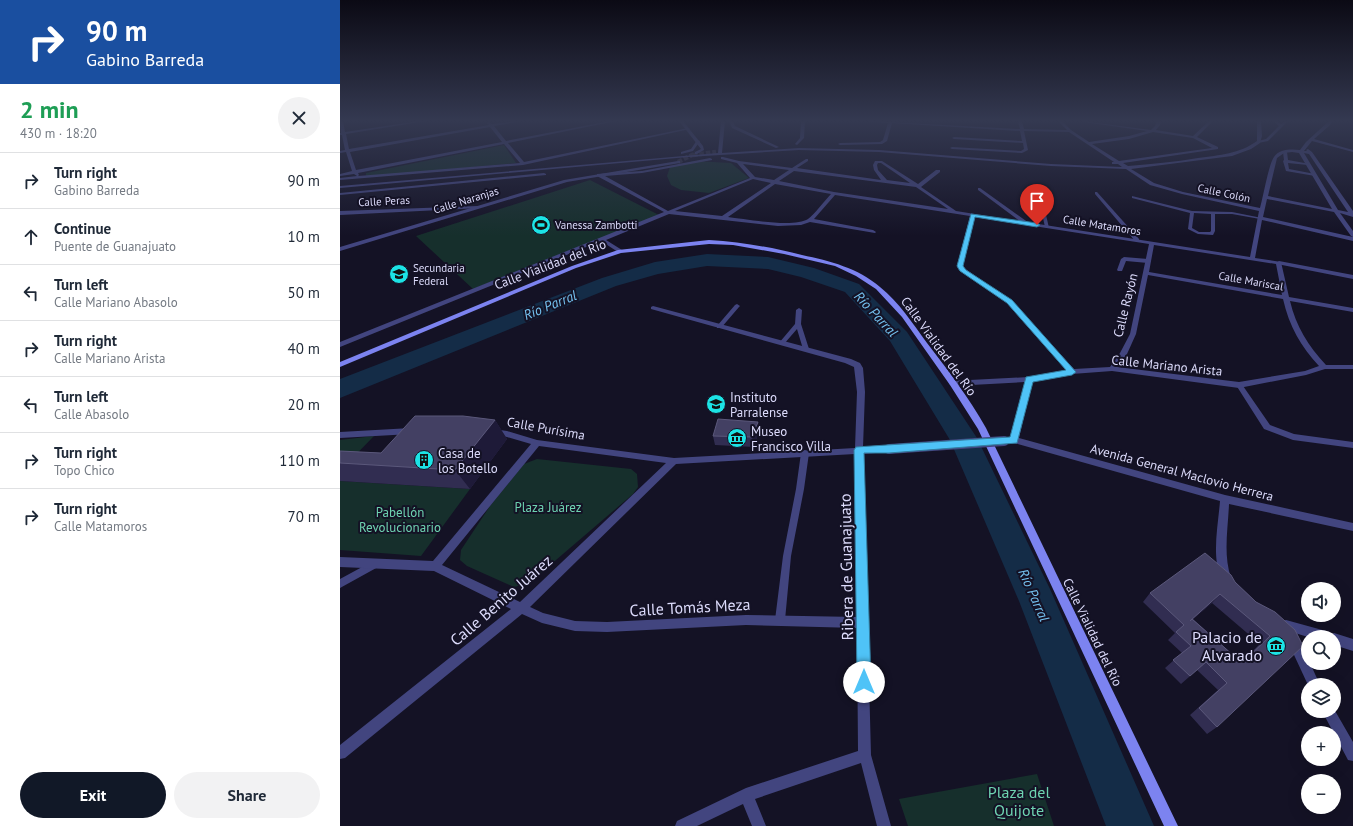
<!DOCTYPE html>
<html lang="en">
<head>
<meta charset="utf-8">
<style>
	body { margin:0; font-family:"PT Sans",sans-serif; background:#f2f2f3; color:#1f2937; height:100vh; display:flex; flex-direction:column; font-size:15px; white-space:nowrap }
	* { box-sizing:border-box; margin:0 }
	p { font-size:13px; color:#747a83 }
	.icon { flex:none; width:22px; height:22px; fill:none; stroke:currentColor; stroke-width:2; stroke-linecap:round; stroke-linejoin:round }
	.map { position:relative; flex:1; overflow:hidden }
	.drawer { display:flex; flex-direction:column; background:#fff; width:340px }
	.drawer>* { flex:none }
	.top-card { background:#1a4fa0; color:#fff; overflow:hidden }
	.buttons { position:absolute; left:961px; top:582px; display:grid; gap:8px }
	.buttons a { display:grid; place-items:center; width:40px; height:40px; border-radius:50%; background:#fff; box-shadow:0 4px 16px #0002; font-size:20px }
	.pin { position:absolute; display:grid; place-items:center; width:34px; height:34px; color:#fff; margin:-41px -17px; border-radius:50% 50% 50% 0; rotate:-45deg; box-shadow:0 0 4px #0007 }
	.pin .icon { rotate:45deg }
	.me { position:absolute; width:44px; margin:-22px; rotate:0deg; stroke-linejoin:round; filter:drop-shadow(0 0 3px #0008) }
	.turn { display:flex; align-items:center; gap:14px; height:84px; padding:0 20px; font-size:18px }
	.turn .icon { width:52px; height:52px; stroke-width:2.5 }
	.turn b { display:block; font-size:28px; line-height:34px }
	.round { display:grid; place-items:center; flex:none; width:42px; height:42px; border-radius:21px; background:#f2f2f3 }
	.head { display:flex; align-items:center; justify-content:space-between; height:68px; padding:0 20px }
	h1 { font-size:24px; font-weight:600; line-height:30px; color:#1e9e55 }
	.button { display:flex; gap:8px; margin-top:auto; padding:8px 20px }
	.button a { flex:1; height:46px; border-radius:24px; background:#111827; color:#fff; font-size:16px; font-weight:600; line-height:46px; text-align:center }
	.button a+a { background:#f2f2f3; color:#1f2937 }
	ul { padding:0; list-style:none }
	li { display:flex; align-items:center; gap:12px; height:56px; padding:0 20px; border-top:1px solid #e0e1e3 }
	li div { flex:1 }
	li b { display:block; font-size:15px }
	li em { font-style:normal }
	main { display:flex; flex:1; min-height:0 }
	.map>svg:first-child { display:block }
</style>
</head>
<body>
<main>
<section class="drawer">
<div class="top-card">
<div class="turn"><svg class="icon" aria-label="right" viewBox="0 0 24 24"><path d="M7 20v-9h11M14 6l5 5-5 5"/></svg><div><b>90 m</b>Gabino Barreda</div></div>
</div>
<div class="head"><div><h1>2 min</h1><p>430 m · 18:20</p></div><a class="round"><svg class="icon" aria-label="close" viewBox="0 0 24 24"><path d="M6 6l12 12M18 6L6 18"/></svg></a></div>
<ul>
<li><svg class="icon" aria-label="right" viewBox="0 0 24 24"><path d="M7 20v-9h11M14 6l5 5-5 5"/></svg><div><b>Turn right</b><p>Gabino Barreda</p></div><em>90 m</em></li>
<li><svg class="icon" aria-label="ahead" viewBox="0 0 24 24"><path d="M12 20V5M6 11l6-6 6 6"/></svg><div><b>Continue</b><p>Puente de Guanajuato</p></div><em>10 m</em></li>
<li><svg class="icon" aria-label="left" viewBox="0 0 24 24"><path d="M17 20v-9H6M10 6l-5 5 5 5"/></svg><div><b>Turn left</b><p>Calle Mariano Abasolo</p></div><em>50 m</em></li>
<li><svg class="icon" aria-label="right" viewBox="0 0 24 24"><path d="M7 20v-9h11M14 6l5 5-5 5"/></svg><div><b>Turn right</b><p>Calle Mariano Arista</p></div><em>40 m</em></li>
<li><svg class="icon" aria-label="left" viewBox="0 0 24 24"><path d="M17 20v-9H6M10 6l-5 5 5 5"/></svg><div><b>Turn left</b><p>Calle Abasolo</p></div><em>20 m</em></li>
<li><svg class="icon" aria-label="right" viewBox="0 0 24 24"><path d="M7 20v-9h11M14 6l5 5-5 5"/></svg><div><b>Turn right</b><p>Topo Chico</p></div><em>110 m</em></li>
<li><svg class="icon" aria-label="right" viewBox="0 0 24 24"><path d="M7 20v-9h11M14 6l5 5-5 5"/></svg><div><b>Turn right</b><p>Calle Matamoros</p></div><em>70 m</em></li>
</ul>
<div class="button"><a>Exit</a><a>Share</a></div>
</section>
<div class="map">
<svg width="1013" height="826" viewBox="0 0 1013 826">
	<rect width="100%" height="100%" fill="#141225"/>
	<path fill="#162f2c" d="M 164,145 L 176,163 L 26,177 L 26,173 Z
		M 354,161 L 391,163 L 409,178 L 369,193 L 341,190 L 331,185 L 327,176 L 330,167 Z
		M 250,180 L 319,215 L 133,289 L 76,236 Z
		M 34,436 L 0,471 L 0,440 Z
		M 197,459 L 291,469 L 297,474 L 298,487 L 293,494 L 195,578 L 186,584 L 174,587 L 127,566 L 120,560 L 121,550 L 150,506 L 184,464 Z
		M 0,481 L 130,489 L 81,556 L 0,550 Z
		M 697,774 L 714,826 L 568,826 L 559,799 Z"/>
	<g fill="none" stroke-linecap="round" stroke-linejoin="round">
		<path fill="#142c47" fill-rule="evenodd" d="M 367,254 L 428,257 L 474,268 L 519,284 L 567,332 L 637,438 L 710,589 L 814,826 L 766,826 L 679,601 L 610,440 L 550,341 L 505,292 L 461,277 L 428,269 L 367,266 L 318,274 L 276,286 L 0,398 L 0,379 L 262,278 L 315,262 Z"/>
		<path stroke="#323045" stroke-width="4.5" stroke-dasharray="4.5 2" stroke-linecap="butt" d="M 353,155 L 376,152"/>
		<path stroke="#323045" stroke-width="4.5" stroke-dasharray="4.5 2" stroke-linecap="butt" d="M 338,162 L 356,153"/>
		<path fill="#42457f" fill-rule="evenodd" d="M 933,121 L 936,121 L 941,124 L 945,121 L 948,121 L 928,141 L 918,143 L 918,141 L 926,139 L 939,126 Z
			M 945,151 L 947,152 L 948,160 L 970,164 L 968,165 L 948,163 L 949,169 L 975,174 L 975,176 L 946,171 L 943,161 L 944,160 L 943,152 Z
			M 638,188 L 640,188 L 689,223 L 689,225 L 685,225 L 638,190 Z
			M 755,192 L 757,192 L 799,239 L 799,241 L 795,241 L 755,194 Z
			M 698,196 L 702,197 L 709,228 L 705,227 Z
			M 792,196 L 852,211 L 892,212 L 922,218 L 920,219 L 892,214 L 875,214 L 875,231 L 873,235 L 858,234 L 848,229 L 850,213 L 792,198 ZM 854,213 L 871,214 L 871,231 L 870,232 L 859,232 L 852,228 Z
			M 784,257 L 808,259 L 811,261 L 808,263 L 786,261 L 782,271 L 778,271 L 777,270 L 781,259 Z
			M 939,261 L 1013,275 L 1013,279 L 937,264 L 936,263 Z
			M 397,304 L 400,306 L 399,307 L 381,328 L 377,328 L 377,326 L 395,305 Z
			M 459,308 L 462,310 L 461,324 L 469,349 L 466,351 L 463,349 L 457,329 L 444,344 L 440,344 L 439,343 L 455,324 L 456,310 Z
			M 897,383 L 901,383 L 930,425 L 954,434 L 1013,442 L 1013,448 L 953,440 L 924,429 L 896,385 Z
			M 465,450 L 468,451 L 469,453 L 464,489 L 451,556 L 445,620 L 443,623 L 440,625 L 437,623 L 435,620 L 443,556 L 456,489 L 461,453 L 462,451 Z
			M 35,560 L 38,561 L 39,564 L 38,567 L 0,588 L 0,579 Z"/>
		<path fill="#42457f" fill-rule="evenodd" d="M 0,121 L 3,121 L 5,132 L 79,121 L 86,121 L 6,134 L 9,149 L 149,125 L 147,123 L 149,122 L 152,124 L 179,121 L 177,122 L 154,126 L 166,141 L 270,121 L 276,121 L 168,143 L 184,162 L 348,128 L 350,129 L 183,165 L 0,180 L 0,178 L 17,176 L 14,174 L 0,176 L 0,174 L 12,171 L 6,152 L 0,153 L 0,151 L 5,150 L 2,135 L 0,135 L 0,133 L 1,133 ZM 150,127 L 162,142 L 16,170 L 10,152 ZM 164,144 L 180,163 L 18,176 L 19,175 L 18,173 Z
			M 381,121 L 385,121 L 382,153 L 459,148 L 539,150 L 711,164 L 782,167 L 778,164 L 772,164 L 772,162 L 774,162 L 729,132 L 684,131 L 688,150 L 682,153 L 612,149 L 610,148 L 612,147 L 681,151 L 684,149 L 683,143 L 614,139 L 612,138 L 614,137 L 682,141 L 680,131 L 552,123 L 547,141 L 542,144 L 500,145 L 498,144 L 500,143 L 540,142 L 543,140 L 548,123 L 532,122 L 530,121 L 680,129 L 678,121 L 682,121 L 684,129 L 727,130 L 718,121 L 722,121 L 731,130 L 749,142 L 789,136 L 807,131 L 744,122 L 742,121 L 811,130 L 815,126 L 817,121 L 821,121 L 820,125 L 816,130 L 853,136 L 869,121 L 873,121 L 857,137 L 878,147 L 878,149 L 783,163 L 788,166 C 811,164 835,162 858,158 C 880,155 899,154 917,141 L 917,121 L 921,121 L 922,136 L 920,143 L 911,149 L 892,156 L 791,169 L 814,183 L 843,192 L 920,208 C 923,198 929,163 934,157 C 939,149 951,149 960,150 L 966,142 L 989,121 L 993,121 L 989,126 L 974,139 L 1013,150 L 1013,152 L 972,141 L 964,151 L 967,151 L 966,150 L 968,149 L 972,152 L 1013,211 L 1013,217 L 1000,213 L 1013,231 L 1013,237 L 1011,236 L 994,212 L 927,199 L 923,217 L 1013,237 L 1013,241 L 922,220 L 915,258 L 941,262 L 949,297 L 1013,308 L 1013,312 L 950,301 C 956,326 968,346 986,365 L 1013,365 L 1013,369 L 985,369 L 966,375 L 899,388 L 772,371 L 732,374 L 692,381 L 679,438 L 885,495 L 1013,523 L 1013,531 L 889,504 C 888,529 883,554 891,578 L 890,581 L 886,583 L 882,581 C 871,557 878,527 880,501 L 674,443 L 661,443 L 660,441 L 661,439 L 671,437 L 685,382 L 613,386 L 610,385 L 609,383 L 610,381 L 689,377 L 726,370 L 667,303 L 618,269 L 617,266 L 630,216 L 495,195 L 474,219 L 533,230 L 536,232 L 535,233 L 470,222 L 461,225 L 438,226 L 329,214 L 266,240 L 282,250 L 282,252 L 278,252 L 261,241 L 0,347 L 0,342 L 324,212 L 257,176 L 257,174 L 302,171 L 370,158 L 372,159 L 372,160 L 302,173 L 265,176 L 328,211 L 410,178 L 397,163 L 381,159 L 381,157 L 383,157 L 399,161 L 452,168 L 466,159 L 468,159 L 468,161 L 457,168 L 541,180 L 534,170 L 533,165 L 535,161 L 542,161 L 578,184 L 596,170 L 600,170 L 600,172 L 581,187 L 616,211 L 910,257 L 919,211 L 842,194 L 810,185 L 786,169 L 711,166 L 539,152 L 459,150 L 348,157 L 0,188 L 0,186 L 378,153 ZM 813,132 L 853,138 L 872,148 L 779,161 L 752,144 L 789,139 ZM 952,152 L 959,153 L 992,209 L 928,196 L 937,158 L 944,153 ZM 964,153 L 969,154 L 1008,212 L 998,210 ZM 538,163 L 541,163 L 570,183 L 547,180 L 538,170 L 537,165 ZM 403,164 L 449,170 L 434,180 L 415,177 ZM 454,171 L 576,187 L 608,209 L 494,192 L 439,181 ZM 413,179 L 431,183 L 382,216 L 335,211 ZM 435,184 L 491,194 C 485,200 474,215 468,219 C 454,228 405,219 388,217 ZM 635,217 L 809,244 L 790,334 L 780,353 L 770,367 L 734,369 L 671,301 L 624,268 L 623,266 ZM 814,245 L 936,264 L 942,295 L 809,272 ZM 808,275 L 943,299 C 949,326 961,347 979,366 L 965,371 L 899,382 L 777,367 L 787,354 L 796,334 Z
			M 389,121 L 393,121 L 395,126 L 439,147 L 436,148 L 392,128 Z
			M 461,121 L 465,121 L 464,138 L 457,145 L 455,144 L 460,138 Z
			M 357,140 L 360,141 L 353,151 L 341,154 L 341,152 L 351,149 Z
			M 204,173 L 206,174 L 206,175 L 0,195 L 0,193 Z
			M 138,206 L 140,206 L 140,208 L 0,215 L 0,211 Z
			M 313,306 L 511,359 L 520,363 L 523,368 L 525,392 L 523,447 L 549,446 L 552,447 L 553,449 L 552,451 L 549,452 L 523,454 L 531,755 L 551,826 L 537,826 L 521,763 L 415,799 L 426,826 L 412,826 L 403,804 L 357,826 L 335,826 L 337,821 L 406,788 L 518,751 L 517,628 L 406,625 L 267,632 L 235,631 L 202,623 L 182,614 L 5,758 L 0,759 L 0,745 L 171,609 L 94,571 L 0,567 L 0,557 L 93,561 L 191,444 L 167,437 L 150,434 L 149,432 L 150,430 L 153,429 L 167,431 L 197,440 L 334,458 L 515,448 L 517,392 L 514,367 L 505,363 L 311,309 L 311,307 ZM 199,446 L 326,463 L 180,602 L 102,565 ZM 515,454 L 517,617 L 406,615 L 267,622 L 235,621 L 203,613 L 190,607 L 336,464 Z
			M 71,428 L 74,429 L 75,431 L 74,433 L 71,434 L 0,438 L 0,432 Z
			M 946,620 L 986,631 L 991,635 L 994,633 L 1013,639 L 1013,651 L 994,645 L 994,637 L 968,637 L 942,629 L 940,625 L 942,621 Z
			M 954,636 L 958,638 L 968,659 L 968,663 L 970,663 L 980,685 L 968,685 L 948,642 L 950,638 Z
			M 994,709 L 1013,742 L 1013,761 L 1008,760 L 982,711 L 994,711 Z"/>
		<path fill="#42457f" fill-rule="evenodd" d="M 339,121 L 343,121 L 363,146 L 364,150 L 357,154 L 355,154 L 355,152 L 361,149 Z
			M 338,161 L 340,161 L 340,163 L 227,182 L 0,251 L 0,247 L 224,180 Z"/>
		<path fill="#7c83f0" fill-rule="evenodd" d="M 369,240 C 401,242 431,247 462,255 C 490,261 518,268 540,287 C 559,302 573,324 587,343 C 608,370 629,398 646,428 L 838,826 L 824,826 L 638,429 L 610,385 L 562,317 L 536,289 L 516,276 L 495,266 L 444,254 L 393,245 L 369,244 L 281,253 L 236,268 L 0,367 L 0,362 L 232,266 L 278,250 Z"/>
		<path stroke="#42457f" stroke-width="10" d="M 549,449 L 664,441"/>
	</g>
	<path fill="#312d51" fill-rule="evenodd" d="M 155,420 L 167,439 L 130,489 L 0,481 L 0,451 L 41,453 Z
		M 418,422 L 419,431 L 414,447 L 375,445 L 373,436 Z
		M 895,582 L 916,602 L 955,630 L 877,727 L 867,734 L 850,715 L 878,690 L 857,670 L 841,684 L 825,668 L 842,653 L 828,640 L 835,633 L 803,602 L 810,593 ZM 872,603 L 920,644 L 901,662 L 853,619 Z"/>
	<path fill="#1e1a38" d="M 155,420 L 167,439 L 130,489 L 115,470 Z
		M 418,422 L 419,431 L 414,447 L 412,437 Z
		M 880,594 L 872,603 L 842,629 L 850,621 Z"/>
	<path fill="#434063" stroke="#5b587b" fill-rule="evenodd" d="M 75,416 L 123,416 L 155,420 L 115,470 L 0,463 L 0,451 L 41,453 Z
		M 378,419 L 418,422 L 412,437 L 373,436 Z
		M 865,553 L 891,575 L 895,582 L 916,602 L 935,612 L 955,630 L 963,646 L 877,727 L 859,708 L 887,683 L 866,662 L 850,676 L 833,660 L 851,646 L 836,632 L 844,625 L 810,593 ZM 880,594 L 930,636 L 902,663 L 852,619 L 850,621 Z"/>
	<linearGradient id="sky" x2="0" y2="1"><stop stop-color="#0b0a14"/><stop offset="0.51" stop-color="#343951"/><stop offset="1" stop-color="#343951" stop-opacity="0"/></linearGradient>
	<rect width="1013" height="236" fill="url(#sky)"/>
	<path fill="#4fc3f7" stroke="#337fa1" d="M 631,214 L 697,223 L 700,225 L 697,227 L 635,217 L 623,266 L 626,270 L 672,300 L 736,372 L 732,375 L 693,382 L 677,443 L 549,453 L 524,453 L 531,682 L 529,687 L 524,689 L 519,687 L 517,682 L 514,450 L 516,447 L 670,437 L 686,377 L 726,370 L 667,303 L 620,271 L 617,266 Z"/>
	<defs>
		<g id="stadium-disc" transform="scale(1)"><circle r="9.5" fill="#1ce3e5" stroke="#141225"/><path d="M0-5a6.5 5 0 1 0 0 10a6.5 5 0 1 0 0-10ZM-3.5-1.8h7v3.6h-7Z" fill="#111"/></g>
		<g id="school-disc" transform="scale(1)"><circle r="9.5" fill="#1ce3e5" stroke="#141225"/><path d="M0-5L7-2L0 1L-7-2ZM-4 1L0 2.5L4 1V4Q0 6-4 4Z" fill="#111"/></g>
		<g id="museum-disc" transform="scale(1)"><circle r="9.5" fill="#1ce3e5" stroke="#141225"/><path d="M0-6L6-3V-2H-6V-3ZM-5-1h2V3h-2ZM-1-1h2V3h-2ZM3-1h2V3H3ZM-6 4H6V6H-6Z" fill="#111"/></g>
		<g id="building-disc" transform="scale(1)"><circle r="9.5" fill="#1ce3e5" stroke="#141225"/><path d="M-4-6H4V6H1V3H-1V6H-4ZM-2.5-4.3h1.7v1.8h-1.7ZM.8-4.3h1.7v1.8H.8ZM-2.5-1h1.7V.8h-1.7ZM.8-1h1.7V.8H.8Z" fill="#111"/></g>
	</defs>
	<g fill-rule="evenodd">
		<use href="#stadium-disc" x="201" y="225"/>
		<use href="#school-disc" x="59" y="274"/>
		<use href="#school-disc" x="376" y="404"/>
		<use href="#museum-disc" x="397" y="438"/>
		<use href="#building-disc" x="84" y="460"/>
		<use href="#museum-disc" x="936" y="646"/>
	</g>
	<g text-anchor="middle" stroke-width="4" stroke-linejoin="round" paint-order="stroke">
		<g font-size="11" fill="#dcdbfb" stroke="#141225">
			<text transform="translate(884 193) rotate(12)" y="4">Calle Colón</text>
			<text transform="translate(126 200) rotate(-17)" y="4">Calle Naranjas</text>
			<text transform="translate(44 201) rotate(-3)" y="4">Calle Peras</text>
			<text transform="translate(762 225) rotate(9)" y="4">Calle Matamoros</text>
			<text transform="translate(911 281) rotate(10)" y="4">Calle Mariscal</text>
		</g>
		<g font-size="11" fill="#dcdbfb" stroke="#141225" text-anchor="start">
			<text x="215" y="229">Vanessa Zambotti</text>
			<text x="73" y="272">Secundaria<tspan x="73" dy="13">Federal</tspan></text>
		</g>
		<g font-size="13" fill="#dcdbfb" stroke="#141225">
			<text transform="translate(210 264) rotate(-21)" y="5">Calle Vialidad del Río</text>
			<text transform="translate(785 305) rotate(-76)" y="5">Calle Rayón</text>
			<text transform="translate(599 346) rotate(54)" y="5">Calle Vialidad del Río</text>
			<text transform="translate(827 365) rotate(6)" y="5">Calle Mariano Arista</text>
			<text transform="translate(206 428) rotate(10)" y="5">Calle Purísima</text>
			<text transform="translate(842 472) rotate(15)" y="5">Avenida General Maclovio Herrera</text>
			<text transform="translate(753 632) rotate(64)" y="5">Calle Vialidad del Río</text>
		</g>
		<g font-size="13" fill="#dcdbfb" stroke="#141225" text-anchor="start">
			<text x="390" y="402">Instituto<tspan x="390" dy="15">Parralense</tspan></text>
			<text x="411" y="436">Museo<tspan x="411" dy="15">Francisco Villa</tspan></text>
			<text x="98" y="458">Casa de<tspan x="98" dy="15">los Botello</tspan></text>
		</g>
		<g font-size="13" fill="#6ed3b1" stroke="#141225">
			<text x="208" y="512">Plaza Juárez</text>
			<text x="60" y="517">Pabellón<tspan x="60" dy="15">Revolucionario</tspan></text>
		</g>
		<g font-size="14" font-style="italic" fill="#74c1ef" stroke="#141225">
			<text transform="translate(210 305) rotate(-22)" y="5">Río Parral</text>
			<text transform="translate(536 314) rotate(47)" y="5">Río Parral</text>
			<text transform="translate(694 595) rotate(66)" y="5">Río Parral</text>
		</g>
		<g font-size="16" fill="#dcdbfb" stroke="#141225">
			<text transform="translate(506 567) rotate(-91)" y="6">Ribera de Guanajuato</text>
			<text transform="translate(161 600) rotate(-41)" y="6">Calle Benito Juárez</text>
			<text transform="translate(350 607) rotate(-3)" y="6">Calle Tomás Meza</text>
		</g>
		<g font-size="16" fill="#dcdbfb" stroke="#141225" text-anchor="end">
			<text x="922" y="643">Palacio de<tspan x="922" dy="18">Alvarado</tspan></text>
		</g>
		<g font-size="16" fill="#6ed3b1" stroke="#141225">
			<text x="679" y="798">Plaza del<tspan x="679" dy="18">Quijote</tspan></text>
		</g>
	</g>
</svg>
<div class="buttons">
<a><svg class="icon" aria-label="sound" viewBox="0 0 24 24"><path d="M4 9h4l5-4v14l-5-4H4zM17 9q2 3 0 6"/></svg></a>
<a><svg class="icon" aria-label="search" viewBox="0 0 24 24"><circle cx="10" cy="10" r="6"/><path d="M15 15l6 6"/></svg></a>
<a><svg class="icon" aria-label="layers" viewBox="0 0 24 24"><path d="M12 4l9 5-9 5-9-5zM3 14l9 5 9-5"/></svg></a>
<a>+</a>
<a>−</a>
</div>
<div class="pin" style="left:697px;top:225px;background:#d93025"><svg class="icon" aria-label="arrive" viewBox="0 0 24 24"><path d="M6 21V4h12l-3 4 3 4H6"/></svg></div>
<svg class="me" style="left:524px;top:682px" viewBox="-20 -20 40 40"><circle r="19" fill="#fff"/><path d="M0-13L10 11 0 6-10 11z" fill="#4fc3f7"/></svg>
</div>
</main>
</body>
</html>
